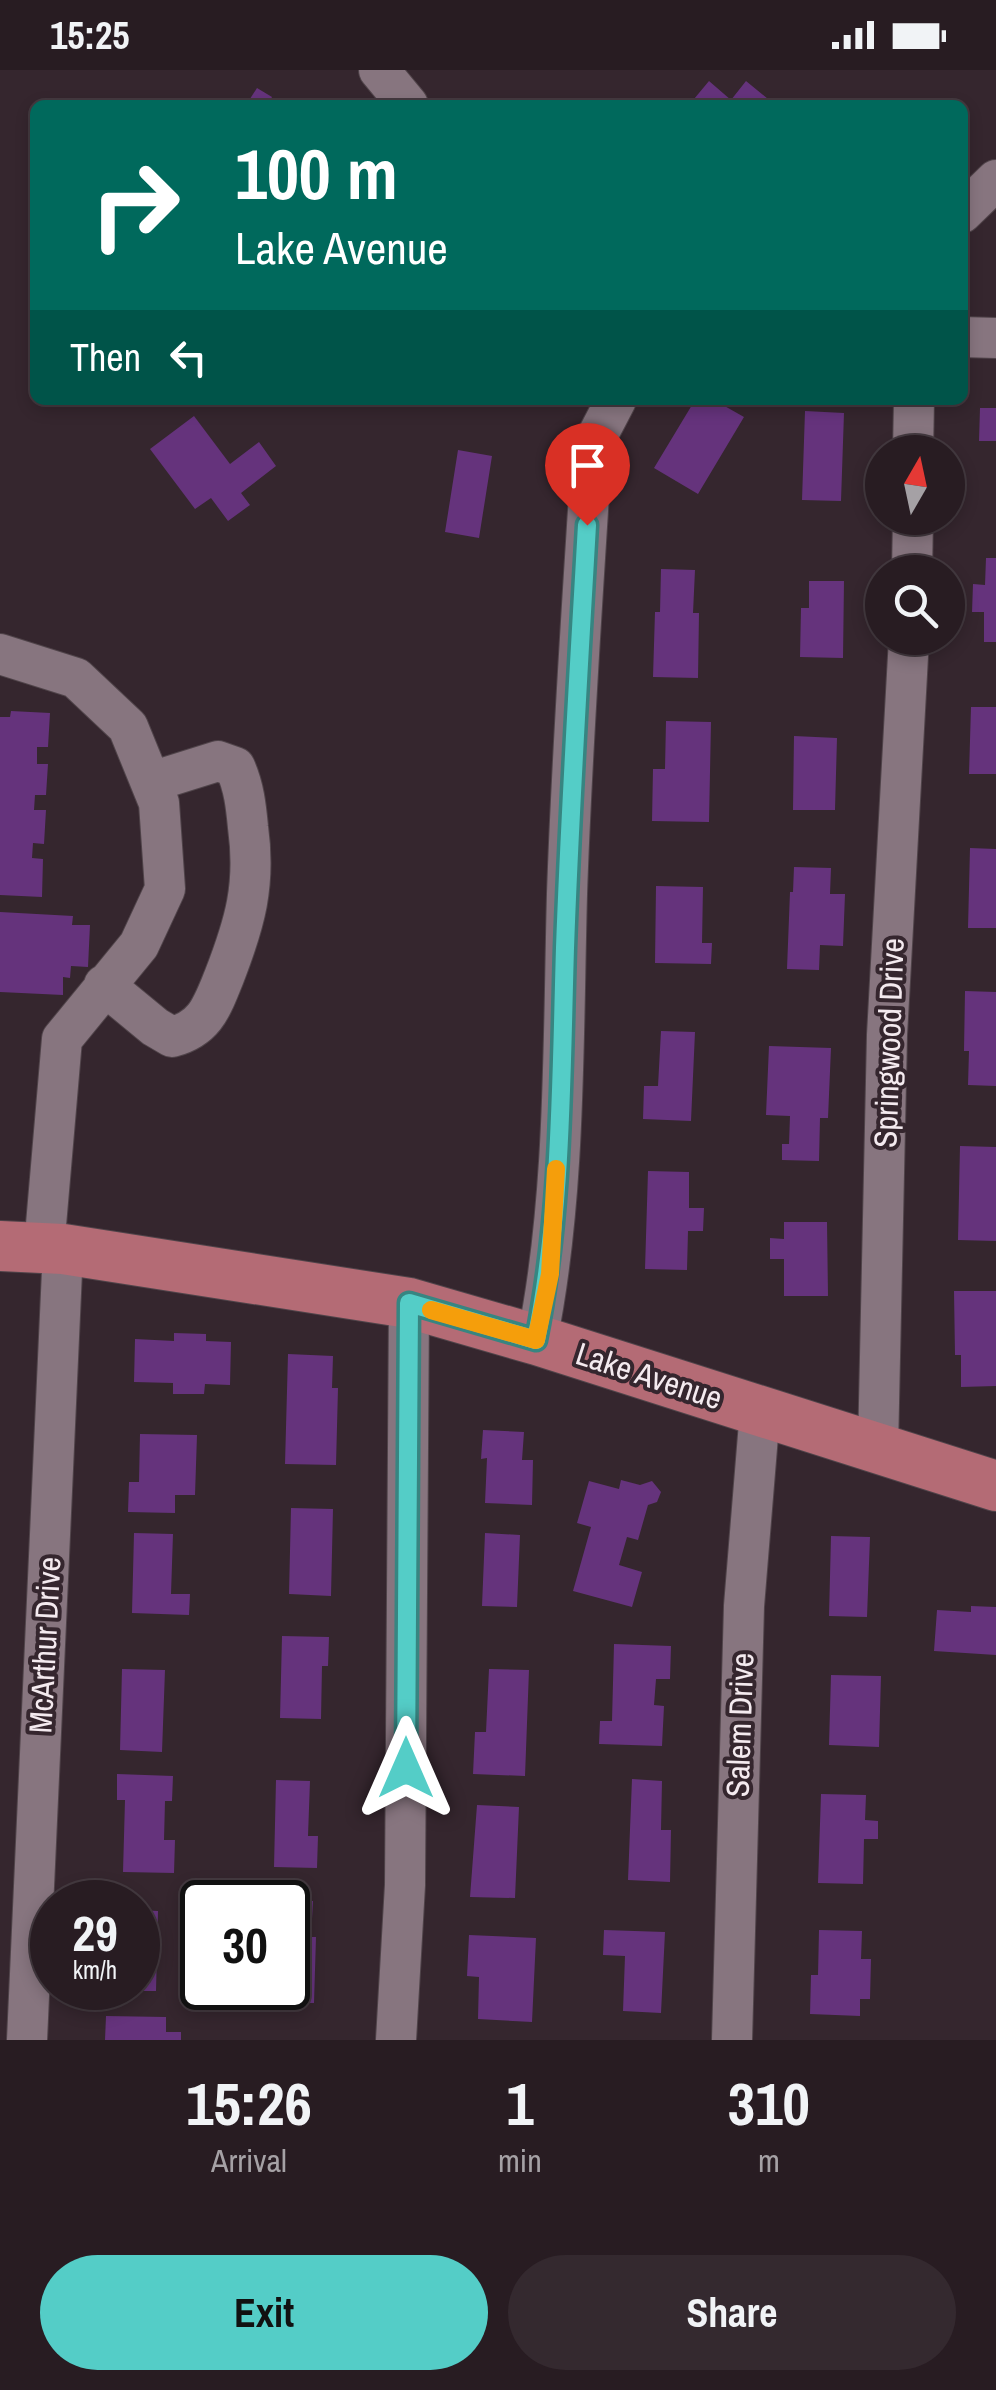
<!DOCTYPE html>
<html lang="en">
<head>
<meta charset="utf-8">
<style>
	body { margin:0; font-family:"Archivo Narrow",sans-serif; background:#34292f; color:#f1f3f6; height:100vh; display:flex; flex-direction:column; font-size:38px; white-space:nowrap }
	* { box-sizing:border-box; margin:0 }
	p { font-size:32px; color:#a5a1a5 }
	.icon { flex:none; width:55px; height:55px; fill:none; stroke:currentColor; stroke-width:2; stroke-linecap:round; stroke-linejoin:round }
	.map { position:relative; height:1970px; overflow:hidden }
	.panel { display:flex; flex-direction:column; background:#281c22; flex:1 }
	.panel>* { flex:none }
	.top-card { position:absolute; left:30px; top:30px; width:938px; height:305px; border-radius:15px; box-shadow:0 5px 15px #0003,0 0 0 2px #443a40; background:#00695c; color:#fff; overflow:hidden }
	.needle { width:65px; rotate:9deg }
	.tools { position:absolute; left:865px; top:365px; display:grid; gap:20px }
	.tools a { display:grid; place-items:center; width:100px; height:100px; border-radius:50%; background:#281c22; box-shadow:0 5px 15px #0003,0 0 0 2px #443a40; font-size:50px }
	.speed { position:absolute; left:30px; top:1810px; display:flex; gap:20px; font-size:50px; font-weight:700; text-align:center }
	.speed>* { display:grid; place-content:center; width:130px; height:130px; border-radius:50%; background:#281c22; box-shadow:0 5px 15px #0003,0 0 0 2px #443a40; line-height:1 }
	.speed small { font-size:25px; font-weight:400 }
	.speed .limit { border:5px solid #111; border-radius:15px; background:#fff; color:#111 }
	.pin { position:absolute; display:grid; place-items:center; width:85px; height:85px; color:#fff; margin:-102px -42px; border-radius:50% 50% 50% 0; rotate:-45deg; box-shadow:0 0 10px #0007 }
	.pin .icon { rotate:45deg }
	.me { position:absolute; width:110px; margin:-55px; rotate:0deg; stroke-linejoin:round; filter:drop-shadow(0 0 8px #0008) }
	.turn { display:flex; align-items:center; gap:35px; height:210px; padding:0 40px; font-size:45px }
	.turn .icon { width:130px; height:130px; stroke-width:2.5 }
	.turn b { display:block; font-size:70px; line-height:85px }
	.then { display:flex; align-items:center; height:95px; padding:0 40px; background:#0003; gap:20px; font-size:38px }
	.eta { display:flex; justify-content:space-evenly; align-items:center; height:170px; text-align:center }
	.eta b { font-size:60px; font-weight:700; line-height:70px }
	.cta { display:flex; gap:20px; margin-top:auto; padding:20px 40px }
	.cta a { flex:1; height:115px; border-radius:60px; background:#54cdc7; color:#111; font-size:40px; font-weight:700; line-height:115px; text-align:center }
	.cta a+a { background:#34292f; color:#f1f3f6 }
	.status { display:flex; justify-content:space-between; align-items:center; height:70px; padding:0 50px; background:#281c22; direction:ltr }
	.status svg { height:28px; fill:currentColor }
	.map>svg:first-child { display:block }
</style>
</head>
<body>
<div class="status"><b>15:25</b><svg viewBox="0 0 49 12"><path d="M0 12V9h3v3zM5 12V6h3v6zM10 12V3h3v9zM15 12V0h3v12zM26 1h20v11H26zM47 4h2v5h-2z"/></svg></div>
<div class="map">
<svg width="996" height="1970" viewBox="0 0 996 1970">
	<rect width="100%" height="100%" fill="#35262e"/>
	<path fill="#65337c" d="M 709,11 L 731,30 L 746,11 L 768,29 L 764,35 L 689,35 Z
		M 257,18 L 272,27 L 268,35 L 246,35 Z
		M 695,330 L 714,330 L 744,347 L 698,424 L 654,398 Z
		M 980,338 L 996,338 L 996,371 L 979,371 Z
		M 805,341 L 844,343 L 841,431 L 802,430 Z
		M 194,346 L 230,394 L 259,372 L 276,396 L 241,423 L 250,435 L 228,451 L 211,428 L 195,439 L 150,379 Z
		M 458,380 L 492,386 L 479,468 L 445,462 Z
		M 986,488 L 996,488 L 996,572 L 984,572 L 984,542 L 972,542 L 973,514 L 985,515 Z
		M 661,499 L 695,500 L 693,543 L 699,543 L 698,608 L 653,607 L 655,542 L 660,542 Z
		M 809,511 L 844,511 L 843,588 L 800,587 L 801,538 L 809,538 Z
		M 971,637 L 996,637 L 996,704 L 969,704 Z
		M 11,641 L 50,643 L 48,677 L 37,677 L 37,694 L 48,694 L 46,725 L 35,725 L 34,740 L 46,740 L 44,774 L 33,773 L 32,788 L 43,789 L 42,827 L 0,825 L 0,647 L 10,647 Z
		M 666,651 L 711,652 L 709,752 L 652,751 L 653,699 L 665,699 Z
		M 794,666 L 837,668 L 835,740 L 793,740 Z
		M 970,778 L 996,779 L 996,858 L 968,858 Z
		M 794,797 L 831,798 L 830,824 L 845,824 L 843,876 L 820,875 L 819,900 L 787,899 L 790,822 L 793,822 Z
		M 656,816 L 703,817 L 702,873 L 712,873 L 711,894 L 655,893 Z
		M 0,842 L 73,846 L 72,855 L 90,855 L 88,897 L 71,896 L 70,908 L 63,907 L 63,925 L 0,922 Z
		M 965,921 L 996,922 L 996,1016 L 968,1015 L 969,981 L 964,981 Z
		M 661,961 L 695,962 L 691,1051 L 643,1049 L 644,1016 L 658,1016 Z
		M 769,976 L 831,978 L 828,1048 L 820,1048 L 819,1091 L 782,1090 L 782,1074 L 789,1074 L 790,1046 L 766,1045 Z
		M 960,1076 L 996,1077 L 996,1171 L 958,1170 Z
		M 648,1101 L 689,1102 L 689,1138 L 704,1138 L 703,1161 L 688,1161 L 687,1200 L 645,1199 Z
		M 784,1152 L 827,1152 L 828,1226 L 784,1226 L 784,1189 L 770,1189 L 770,1168 L 784,1169 Z
		M 954,1221 L 996,1221 L 996,1316 L 961,1317 L 961,1285 L 955,1285 Z
		M 174,1263 L 206,1264 L 206,1271 L 231,1272 L 230,1315 L 205,1314 L 204,1324 L 173,1324 L 173,1313 L 134,1312 L 135,1269 L 174,1271 Z
		M 288,1284 L 333,1286 L 332,1318 L 338,1318 L 336,1395 L 285,1394 Z
		M 483,1360 L 524,1362 L 522,1390 L 533,1390 L 532,1435 L 485,1433 L 487,1388 L 481,1389 Z
		M 140,1364 L 197,1365 L 195,1425 L 175,1425 L 175,1443 L 128,1442 L 129,1412 L 139,1412 Z
		M 621,1410 L 640,1415 L 652,1411 L 661,1422 L 657,1432 L 648,1435 L 638,1470 L 627,1467 L 619,1495 L 642,1502 L 632,1537 L 573,1521 L 591,1457 L 577,1453 L 589,1411 L 619,1419 Z
		M 291,1438 L 333,1439 L 331,1526 L 289,1524 Z
		M 134,1463 L 173,1464 L 171,1524 L 190,1524 L 189,1545 L 132,1543 Z
		M 485,1463 L 520,1465 L 517,1537 L 482,1536 Z
		M 831,1466 L 870,1467 L 867,1547 L 829,1546 Z
		M 971,1536 L 996,1537 L 996,1585 L 934,1581 L 937,1540 L 971,1542 Z
		M 282,1566 L 329,1567 L 328,1596 L 322,1596 L 321,1649 L 280,1648 Z
		M 614,1574 L 671,1576 L 670,1609 L 656,1609 L 654,1635 L 664,1636 L 662,1676 L 599,1674 L 600,1651 L 612,1651 Z
		M 122,1599 L 165,1600 L 162,1682 L 120,1680 Z
		M 489,1599 L 529,1600 L 525,1706 L 473,1704 L 475,1662 L 486,1662 Z
		M 831,1605 L 881,1606 L 879,1677 L 829,1675 Z
		M 117,1704 L 173,1706 L 172,1731 L 165,1731 L 164,1770 L 175,1770 L 174,1803 L 123,1802 L 125,1730 L 117,1730 Z
		M 632,1709 L 662,1711 L 661,1760 L 671,1760 L 670,1812 L 628,1810 Z
		M 276,1710 L 310,1711 L 308,1766 L 318,1766 L 317,1798 L 274,1797 Z
		M 821,1724 L 866,1725 L 865,1750 L 878,1751 L 878,1769 L 864,1769 L 863,1814 L 818,1813 Z
		M 477,1735 L 519,1737 L 515,1828 L 470,1827 Z
		M 288,1831 L 313,1831 L 311,1867 L 316,1867 L 314,1933 L 255,1932 L 256,1918 L 288,1918 Z
		M 138,1840 L 158,1841 L 156,1921 L 138,1921 Z
		M 604,1860 L 665,1862 L 661,1943 L 623,1941 L 625,1886 L 603,1885 Z
		M 819,1860 L 862,1861 L 861,1889 L 871,1889 L 870,1929 L 860,1929 L 860,1946 L 810,1944 L 811,1905 L 818,1905 Z
		M 469,1865 L 536,1868 L 532,1952 L 478,1949 L 479,1907 L 467,1906 Z
		M 106,1946 L 166,1947 L 166,1962 L 181,1962 L 181,1970 L 105,1970 Z"/>
	<g fill="none" stroke-linecap="round" stroke-linejoin="round">
		<g stroke="#50444a" stroke-width="42">
			<path id="minor" d="M 379,0 L 408,35
				M 962,143 L 996,110
				M 962,267 L 996,268
				M 913,382 L 914,330
				M 912,502 L 913,448
				M 0,584 L 76,608 L 128,657 L 159,733 L 165,819 L 139,875 L 62,969 L 44,1178
				M 104,915 L 155,957 L 172,967 C 206,958 212,936 224,907 C 245,853 256,815 248,757 C 246,736 244,717 235,697 L 218,691 L 151,712
				M 537,1270 C 566,1127 563,970 567,824 C 572,674 583,525 592,376 L 616,330
				M 878,1379 L 887,965 L 909,568
				M 27,1970 L 63,1179
				M 396,1970 L 405,1815 L 409,1233
				M 732,1970 L 744,1536 L 760,1341"/>
		</g>
		<g stroke="#50444a" stroke-width="52">
			<path id="major" d="M 0,1176 L 63,1179 L 409,1233 L 537,1270 L 996,1416"/>
		</g>
		<use href="#minor" stroke="#87757f" stroke-width="40"/>
		<use href="#major" stroke="#b46b75" stroke-width="50"/>
	</g>
	<g fill="none" stroke-linecap="round" stroke-linejoin="round">
		<g stroke="#378581" stroke-width="25">
			<path id="route" d="M 406,1698 L 409,1233 L 536,1270 C 562,1142 561,1009 565,878 C 570,737 579,596 587,455"/>
		</g>
		<use href="#route" stroke="#54cdc7" stroke-width="18"/>
		<path stroke="#f59e0b" stroke-width="18" d="M 431,1240 L 536,1270 L 550,1204 L 556,1099"/>
	</g>
	<g text-anchor="middle" stroke-width="8" stroke-linejoin="round" paint-order="stroke">
		<g font-size="32" fill="#f4eaef" stroke="#35262e">
			<text transform="translate(889 973) rotate(-88)" y="11">Springwood Drive</text>
			<text transform="translate(649 1306) rotate(18)" y="11">Lake Avenue</text>
			<text transform="translate(45 1575) rotate(-87)" y="11">McArthur Drive</text>
			<text transform="translate(740 1655) rotate(-88)" y="11">Salem Drive</text>
		</g>
	</g>
</svg>
<div class="tools">
<a><svg class="needle" viewBox="-14 -14 28 28"><path d="M0-13l5 13h-10z" fill="#e53935"/><path d="M0 13l5-13h-10z" fill="#a5a1a5"/></svg></a>
<a><svg class="icon" aria-label="search" viewBox="0 0 24 24"><circle cx="10" cy="10" r="6"/><path d="M15 15l6 6"/></svg></a>
</div>
<div class="speed"><div>29<small>km/h</small></div><div class="limit">30</div></div>
<div class="pin" style="left:587px;top:455px;background:#d93025"><svg class="icon" aria-label="arrive" viewBox="0 0 24 24"><path d="M6 21V4h12l-3 4 3 4H6"/></svg></div>
<svg class="me" style="left:406px;top:1698px" viewBox="-20 -20 40 40"><path d="M0-17L14 15 0 8-14 15z" fill="#54cdc7" stroke="#fff" stroke-width="4"/></svg>
<div class="top-card">
<div class="turn"><svg class="icon" aria-label="right" viewBox="0 0 24 24"><path d="M7 20v-9h11M14 6l5 5-5 5"/></svg><div><b>100 m</b>Lake Avenue</div></div>
<div class="then">Then<svg class="icon" aria-label="left" viewBox="0 0 24 24"><path d="M17 20v-9H6M10 6l-5 5 5 5"/></svg></div>
</div>
</div>
<section class="panel">
<div class="eta">
<div><b>15:26</b><p>Arrival</p></div>
<div><b>1</b><p>min</p></div>
<div><b>310</b><p>m</p></div>
</div>
<div class="cta"><a>Exit</a><a>Share</a></div>
</section>
</body>
</html>
